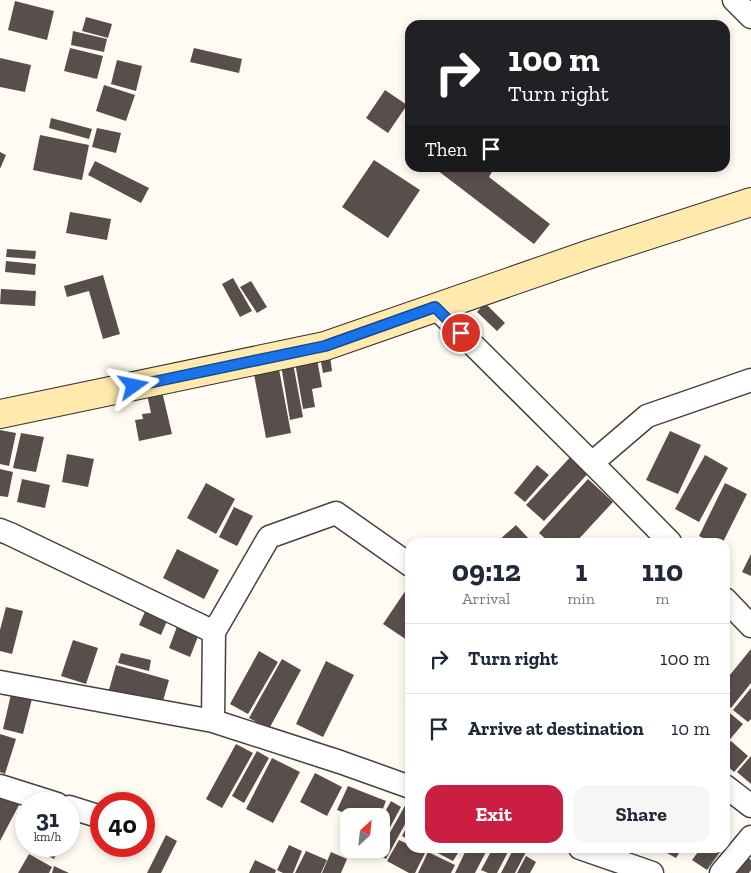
<!DOCTYPE html>
<html lang="en">
<head>
<meta charset="utf-8">
<style>
	body { margin:0; font-family:"Zilla Slab",serif; background:#f6f6f7; color:#1f2937; height:100vh; display:flex; flex-direction:column; font-size:19px; white-space:nowrap }
	* { box-sizing:border-box; margin:0 }
	p { font-size:16px; color:#747a83 }
	.icon { flex:none; width:28px; height:28px; fill:none; stroke:currentColor; stroke-width:2; stroke-linecap:round; stroke-linejoin:round }
	.map { position:relative; flex:1; overflow:hidden }
	.drawer { position:absolute; left:405px; top:538px; width:325px; height:315px; display:flex; flex-direction:column; background:#fff; border-radius:15px; box-shadow:0 2px 8px #0003 }
	.drawer>* { flex:none }
	.top-card { position:absolute; left:405px; top:20px; width:325px; height:152px; border-radius:15px; box-shadow:0 2px 8px #0003; background:#202124; color:#fff; overflow:hidden }
	.needle { width:32px; rotate:27deg }
	.fabs { position:absolute; left:340px; top:808px; display:grid; gap:10px }
	.fabs a { display:grid; place-items:center; width:50px; height:50px; border-radius:10px; background:#fff; box-shadow:0 2px 8px #0003; font-size:25px }
	.speed { position:absolute; left:15px; top:792px; display:flex; gap:10px; font-size:25px; font-weight:700; text-align:center }
	.speed>* { display:grid; place-content:center; width:65px; height:65px; border-radius:50%; background:#fff; box-shadow:0 2px 8px #0003; line-height:1 }
	.speed small { font-size:12px; font-weight:400 }
	.speed .limit { border:8px solid #d22; background:#fff; color:#111 }
	.pin { position:absolute; display:grid; place-items:center; width:42px; height:42px; color:#fff; margin:-21px; border:2px solid #fff; border-radius:50%; box-shadow:0 1px 5px #0007 }
	.me { position:absolute; width:55px; margin:-28px; rotate:78deg; stroke-linejoin:round; filter:drop-shadow(0 0 4px #0008) }
	.turn { display:flex; align-items:center; gap:18px; height:105px; padding:0 20px; font-size:22px }
	.turn .icon { width:65px; height:65px; stroke-width:2.5 }
	.turn b { display:block; font-size:35px; line-height:42px }
	.then { display:flex; align-items:center; height:48px; padding:0 20px; background:#0003; gap:10px; font-size:19px }
	.eta { display:flex; justify-content:space-evenly; align-items:center; height:85px; text-align:center }
	.eta b { font-size:30px; font-weight:700; line-height:35px }
	.cta { display:flex; gap:10px; margin-top:auto; padding:10px 20px }
	.cta a { flex:1; height:58px; border-radius:15px; background:#ca1e42; color:#fff; font-size:20px; font-weight:700; line-height:58px; text-align:center }
	.cta a+a { background:#f6f6f7; color:#1f2937 }
	ul { padding:0; list-style:none }
	li { display:flex; align-items:center; gap:15px; height:70px; padding:0 20px; border-top:1px solid #e0e1e3 }
	li div { flex:1 }
	li b { display:block; font-size:19px }
	li em { font-style:normal }
	.map>svg:first-child { display:block }
</style>
</head>
<body>
<div class="map">
<svg width="751" height="873" viewBox="0 0 751 873">
	<rect width="100%" height="100%" fill="#fffaf2"/>
	<path fill="#594e4b" d="M 15,1 L 54,11 L 47,40 L 8,30 Z
		M 86,17 L 112,24 L 108,38 L 82,31 Z
		M 73,31 L 107,39 L 104,52 L 71,45 Z
		M 70,48 L 103,56 L 97,79 L 64,71 Z
		M 194,48 L 242,59 L 239,73 L 190,62 Z
		M 0,58 L 31,65 L 25,92 L 0,87 Z
		M 117,60 L 142,66 L 136,91 L 111,84 Z
		M 104,85 L 135,95 L 126,121 L 96,111 Z
		M 385,90 L 407,105 L 388,133 L 366,118 Z
		M 51,118 L 92,129 L 89,139 L 49,128 Z
		M 97,128 L 121,133 L 116,153 L 92,147 Z
		M 40,135 L 89,145 L 82,180 L 33,170 Z
		M 0,152 L 6,155 L 0,169 Z
		M 374,160 L 420,190 L 388,238 L 342,207 Z
		M 95,161 L 149,188 L 141,203 L 88,175 Z
		M 439,168 L 494,168 L 489,177 L 550,224 L 534,244 L 437,170 Z
		M 70,212 L 111,219 L 107,240 L 66,233 Z
		M 7,249 L 36,251 L 35,259 L 6,257 Z
		M 6,261 L 36,264 L 35,275 L 5,272 Z
		M 103,275 L 120,334 L 103,339 L 89,291 L 67,297 L 64,286 Z
		M 233,278 L 252,311 L 240,317 L 222,284 Z
		M 251,281 L 267,307 L 257,313 L 240,287 Z
		M 1,289 L 36,291 L 35,306 L 0,304 Z
		M 485,303 L 505,323 L 497,331 L 477,312 Z
		M 330,356 L 332,371 L 323,373 L 320,357 Z
		M 317,359 L 322,387 L 312,389 L 315,407 L 303,409 L 295,362 Z
		M 293,363 L 303,417 L 290,420 L 281,365 Z
		M 278,364 L 291,433 L 266,438 L 253,369 Z
		M 161,387 L 172,434 L 139,441 L 135,420 L 143,419 L 142,414 L 151,413 L 146,390 Z
		M 0,430 L 16,433 L 9,466 L 0,464 Z
		M 670,431 L 701,445 L 678,494 L 646,480 Z
		M 21,433 L 44,437 L 36,472 L 13,468 Z
		M 574,453 L 592,469 L 544,521 L 526,505 Z
		M 67,454 L 94,459 L 88,487 L 62,482 Z
		M 705,455 L 728,468 L 699,522 L 675,509 Z
		M 537,465 L 549,475 L 525,502 L 514,493 Z
		M 0,469 L 13,472 L 8,497 L 0,496 Z
		M 22,479 L 50,485 L 45,508 L 17,502 Z
		M 588,479 L 613,502 L 576,542 L 549,542 L 539,533 Z
		M 206,483 L 235,499 L 216,534 L 187,518 Z
		M 725,483 L 747,494 L 723,542 L 711,542 L 699,536 Z
		M 234,507 L 253,516 L 237,546 L 219,537 Z
		M 516,525 L 530,540 L 528,542 L 497,542 Z
		M 177,549 L 219,570 L 204,599 L 163,578 Z
		M 751,554 L 751,576 L 742,572 Z
		M 410,584 L 410,642 L 383,624 Z
		M 148,605 L 170,614 L 161,635 L 139,625 Z
		M 6,607 L 23,611 L 12,654 L 0,651 L 0,630 Z
		M 179,621 L 201,629 L 190,657 L 169,648 Z
		M 73,640 L 98,648 L 86,684 L 61,676 Z
		M 751,649 L 751,683 L 731,708 L 725,703 L 725,681 Z
		M 259,651 L 278,662 L 248,714 L 230,704 Z
		M 121,653 L 151,660 L 149,671 L 118,663 Z
		M 282,659 L 301,670 L 269,729 L 249,718 Z
		M 326,661 L 354,675 L 323,737 L 296,724 Z
		M 116,665 L 169,680 L 161,708 L 108,693 Z
		M 751,688 L 751,719 L 748,722 L 733,710 Z
		M 12,690 L 33,695 L 23,734 L 3,729 Z
		M 726,710 L 743,724 L 725,745 L 725,712 Z
		M 0,734 L 16,739 L 5,774 L 0,772 Z
		M 731,741 L 748,756 L 734,772 L 725,764 L 725,748 Z
		M 236,744 L 253,753 L 222,808 L 206,799 Z
		M 257,751 L 269,758 L 244,803 L 232,796 Z
		M 751,756 L 751,784 L 737,772 Z
		M 272,758 L 300,772 L 273,823 L 246,809 Z
		M 315,773 L 342,787 L 327,816 L 300,802 Z
		M 348,786 L 386,801 L 380,816 L 352,816 L 337,810 Z
		M 0,795 L 20,803 L 0,841 Z
		M 391,801 L 401,807 L 381,844 L 381,819 Z
		M 407,802 L 410,804 L 410,815 L 386,859 L 378,854 Z
		M 410,820 L 410,840 L 402,836 Z
		M 69,824 L 75,827 L 69,840 Z
		M 166,835 L 177,841 L 161,873 L 147,873 Z
		M 399,840 L 410,845 L 410,848 L 414,848 L 425,853 L 415,873 L 409,873 L 387,861 Z
		M 289,845 L 302,851 L 293,873 L 283,873 L 277,870 Z
		M 28,846 L 60,846 L 54,859 Z
		M 430,848 L 461,848 L 453,861 L 430,849 Z
		M 467,848 L 488,848 L 475,873 L 455,873 Z
		M 493,848 L 510,848 L 497,873 L 488,873 L 481,870 Z
		M 514,848 L 523,848 L 527,850 L 515,873 L 501,873 Z
		M 658,848 L 682,848 L 676,858 Z
		M 701,848 L 723,848 L 707,870 L 692,860 Z
		M 364,849 L 379,849 L 375,855 Z
		M 306,851 L 327,860 L 321,873 L 295,873 Z
		M 331,852 L 347,859 L 341,873 L 322,873 Z
		M 428,852 L 455,865 L 451,873 L 418,873 Z
		M 742,853 L 751,860 L 751,870 L 749,873 L 727,873 Z
		M 29,854 L 52,867 L 49,873 L 18,873 Z
		M 526,856 L 536,862 L 530,873 L 517,873 Z
		M 255,860 L 276,870 L 275,873 L 249,873 Z
		M 54,866 L 69,873 L 52,873 Z"/>
	<g fill="none" stroke-linecap="round" stroke-linejoin="round">
		<g stroke="#434343" stroke-width="25">
			<path id="street" d="M 734,0 L 751,17
				M 435,307 L 608,479 L 670,542
				M 592,463 L 647,416 L 751,380
				M 0,530 L 10,534 L 214,632
				M 410,565 L 336,513 L 269,537 L 214,632 L 213,721 L 340,762 L 410,787
				M 725,599 L 751,626
				M 0,682 L 213,721
				M 0,786 L 57,804
				M 725,786 L 751,806
				M 69,807 L 101,817
				M 580,848 L 652,873
				M 721,873 L 751,837"/>
		</g>
		<g stroke="#323232" stroke-width="30">
			<path id="secondary" d="M 0,414 L 325,346 L 590,254 L 751,202"/>
		</g>
		<use href="#street" stroke="#fff" stroke-width="22"/>
		<use href="#secondary" stroke="#ffe9ad" stroke-width="28"/>
	</g>
	<g fill="none" stroke-linecap="round" stroke-linejoin="round">
		<g stroke="#114b97" stroke-width="12">
			<path id="route" d="M 134,386 L 325,346 L 435,307 L 461,333"/>
		</g>
		<use href="#route" stroke="#1a73e8" stroke-width="9"/>
	</g>
</svg>
<div class="fabs">
<a><svg class="needle" viewBox="-14 -14 28 28"><path d="M0-13l5 13h-10z" fill="#e53935"/><path d="M0 13l5-13h-10z" fill="#747a83"/></svg></a>
</div>
<div class="speed"><div>31<small>km/h</small></div><div class="limit">40</div></div>
<div class="pin" style="left:461px;top:333px;background:#d93025"><svg class="icon" aria-label="arrive" viewBox="0 0 24 24"><path d="M6 21V4h12l-3 4 3 4H6"/></svg></div>
<svg class="me" style="left:134px;top:386px" viewBox="-20 -20 40 40"><path d="M0-17L14 15 0 8-14 15z" fill="#1a73e8" stroke="#fff" stroke-width="4"/></svg>
<div class="top-card">
<div class="turn"><svg class="icon" aria-label="right" viewBox="0 0 24 24"><path d="M7 20v-9h11M14 6l5 5-5 5"/></svg><div><b>100 m</b>Turn right</div></div>
<div class="then">Then<svg class="icon" aria-label="arrive" viewBox="0 0 24 24"><path d="M6 21V4h12l-3 4 3 4H6"/></svg></div>
</div>
<section class="drawer">
<div class="eta">
<div><b>09:12</b><p>Arrival</p></div>
<div><b>1</b><p>min</p></div>
<div><b>110</b><p>m</p></div>
</div>
<ul>
<li><svg class="icon" aria-label="right" viewBox="0 0 24 24"><path d="M7 20v-9h11M14 6l5 5-5 5"/></svg><div><b>Turn right</b></div><em>100 m</em></li>
<li><svg class="icon" aria-label="arrive" viewBox="0 0 24 24"><path d="M6 21V4h12l-3 4 3 4H6"/></svg><div><b>Arrive at destination</b></div><em>10 m</em></li>
</ul>
<div class="cta"><a>Exit</a><a>Share</a></div>
</section>
</div>
</body>
</html>
